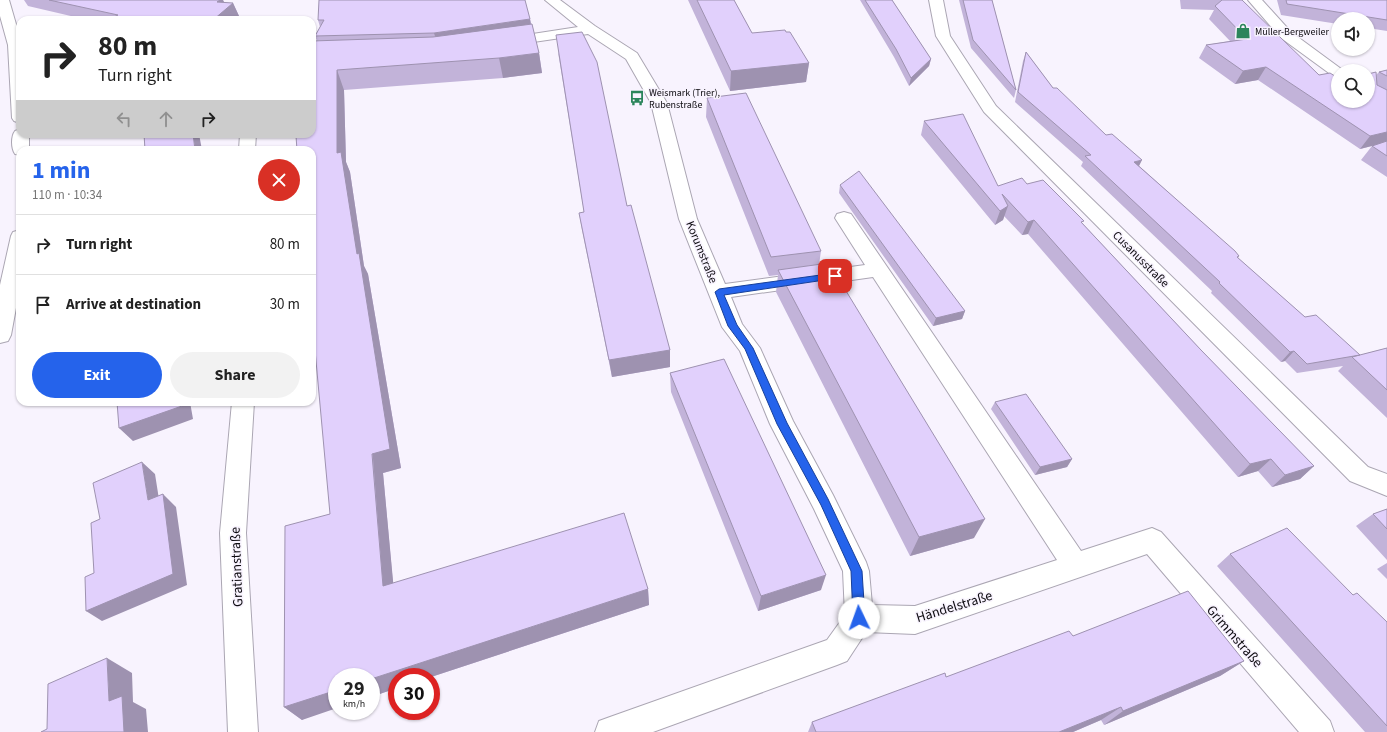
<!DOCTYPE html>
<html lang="en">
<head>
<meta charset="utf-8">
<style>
	body { margin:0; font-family:"Source Sans 3",sans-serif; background:#f2f2f2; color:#222; height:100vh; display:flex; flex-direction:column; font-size:15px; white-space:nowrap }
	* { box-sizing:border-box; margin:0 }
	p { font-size:13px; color:#767676 }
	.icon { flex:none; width:22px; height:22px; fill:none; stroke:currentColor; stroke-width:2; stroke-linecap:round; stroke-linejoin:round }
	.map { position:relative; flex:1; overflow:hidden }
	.details { position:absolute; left:16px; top:146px; width:300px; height:260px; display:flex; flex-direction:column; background:#fff; border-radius:12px; box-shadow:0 1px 3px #0004 }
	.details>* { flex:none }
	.banner { position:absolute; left:16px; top:16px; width:300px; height:122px; border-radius:12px; box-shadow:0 1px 3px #0004; background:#fff; color:#222; overflow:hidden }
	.controls { position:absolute; left:1331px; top:12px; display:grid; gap:8px }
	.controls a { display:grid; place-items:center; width:44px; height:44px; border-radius:50%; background:#fff; box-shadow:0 1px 3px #0004; font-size:20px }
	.speed { position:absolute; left:328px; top:668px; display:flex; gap:8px; font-size:20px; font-weight:700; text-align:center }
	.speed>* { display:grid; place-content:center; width:52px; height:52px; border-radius:50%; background:#fff; box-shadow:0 1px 3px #0004; line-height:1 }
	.speed small { font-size:10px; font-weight:400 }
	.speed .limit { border:6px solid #d22; background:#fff; color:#111 }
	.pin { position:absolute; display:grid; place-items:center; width:34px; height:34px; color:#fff; margin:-17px; border-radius:8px; box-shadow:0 2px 6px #0006 }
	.me { position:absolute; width:44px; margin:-22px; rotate:357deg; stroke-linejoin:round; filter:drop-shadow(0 0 3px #0008) }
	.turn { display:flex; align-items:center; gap:14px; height:84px; padding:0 16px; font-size:18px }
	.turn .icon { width:52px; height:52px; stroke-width:2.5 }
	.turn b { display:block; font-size:28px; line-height:34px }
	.lanes { display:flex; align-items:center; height:38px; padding:0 16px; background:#0003; justify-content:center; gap:20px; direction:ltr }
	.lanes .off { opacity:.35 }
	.round { display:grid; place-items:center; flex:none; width:42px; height:42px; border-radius:21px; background:#f2f2f2 }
	.overview { display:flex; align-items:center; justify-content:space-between; height:68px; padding:0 16px }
	h1 { font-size:24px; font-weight:700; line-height:30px; color:#2563eb }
	.primary-button { display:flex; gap:8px; margin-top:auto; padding:8px 16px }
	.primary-button a { flex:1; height:46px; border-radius:24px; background:#2563eb; color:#fff; font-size:16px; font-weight:700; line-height:46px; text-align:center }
	.primary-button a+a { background:#f2f2f2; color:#222 }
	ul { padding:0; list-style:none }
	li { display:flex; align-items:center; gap:12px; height:60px; padding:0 16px; border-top:1px solid #e0e0e0 }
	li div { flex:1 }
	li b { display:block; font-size:15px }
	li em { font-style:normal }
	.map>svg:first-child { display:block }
</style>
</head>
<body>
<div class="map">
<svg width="1387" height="732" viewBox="0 0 1387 732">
	<rect width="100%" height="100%" fill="#f8f3fe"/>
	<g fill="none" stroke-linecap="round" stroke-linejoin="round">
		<g stroke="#aba6b3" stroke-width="2">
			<path id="minor" d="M 0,0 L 9,0 L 20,38 L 20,123 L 14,121 L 12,118 L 8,45 L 0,16 Z
				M 545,0 L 560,0 L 595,26 L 637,53 L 667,103 L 697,219 L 725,284 L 865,265 L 835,218 L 837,214 L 844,212 L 851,214 L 1081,551 L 1152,528 L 1161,532 L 1330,721 L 1334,732 L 1299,732 L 1147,554 L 915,634 L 866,632 L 847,661 L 837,665 L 653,732 L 595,732 L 599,721 L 610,717 L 827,640 L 845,615 L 843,571 L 814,509 L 770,424 L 740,351 L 722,327 L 679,219 L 651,103 L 626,59 L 588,34 L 506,46 L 501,45 L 499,42 L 501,39 L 506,38 L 578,27 ZM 873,277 L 1057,560 L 915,606 L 872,605 L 869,571 L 866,562 L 833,495 L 793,421 L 760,348 L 742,324 L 731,297 Z
				M 929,0 L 943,0 L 950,36 L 996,106 L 1368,467 L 1387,474 L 1387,496 L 1350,481 L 984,112 L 936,36 Z
				M 1248,0 L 1262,0 L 1291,32 L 1344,71 L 1338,71 L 1338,77 L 1333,76 L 1281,38 Z
				M 20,129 L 20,134 L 29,134 L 29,150 L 20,150 L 20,155 L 15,154 C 11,148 11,136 15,131 Z
				M 240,134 L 256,134 L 255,150 L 239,150 Z
				M 20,230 L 20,286 L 11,335 L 8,341 L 0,343 L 0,285 L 11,236 L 13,232 Z
				M 232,402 L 254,402 L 246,533 L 258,732 L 228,732 L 220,533 Z"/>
		</g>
		<use href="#minor" fill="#fff" fill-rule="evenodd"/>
	</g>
	<path fill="#c2b3d9" d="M 24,0 L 223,0 L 224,3 L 233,3 L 239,16 L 234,20 L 88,20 L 28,6 Z
		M 688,0 L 734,0 L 752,33 L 809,63 L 806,82 L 730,91 Z
		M 860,0 L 892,0 L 931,59 L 929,66 L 909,86 L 894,57 Z
		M 959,0 L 992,0 L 1016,90 L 1014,98 L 971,48 Z
		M 1180,0 L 1242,0 L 1338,101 L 1376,75 L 1379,72 L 1387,70 L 1387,177 L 1361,160 L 1372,146 L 1360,149 L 1258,80 L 1235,84 L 1199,58 L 1206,45 L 1230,41 L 1209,19 L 1214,10 L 1181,9 Z
		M 1277,0 L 1387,0 L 1387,31 L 1368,28 L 1368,19 L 1338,19 L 1338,24 L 1281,15 Z
		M 530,19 L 539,53 L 542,73 L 503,78 L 344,90 L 346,162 L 350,172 L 364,266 L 368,274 L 401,468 L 383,473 L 393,583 L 648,589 L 649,605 L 431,677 L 397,677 L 397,688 L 371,697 L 371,677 L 302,720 L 284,707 L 330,514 L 317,41 L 315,36 L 320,27 L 318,20 Z
		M 558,52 L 627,206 L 670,350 L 670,367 L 612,377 L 582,230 L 579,213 L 584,212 Z
		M 1026,52 L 1053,88 L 1239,256 L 1238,258 L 1305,317 L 1360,355 L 1387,348 L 1387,418 L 1338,371 L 1343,366 L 1297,373 L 1285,361 L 1281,362 L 1211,293 L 1212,291 L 1081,166 L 1083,162 L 1015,102 L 1023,61 Z
		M 707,98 L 821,251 L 819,265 L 974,538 L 910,556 L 776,292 L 778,275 L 769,276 L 706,117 Z
		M 924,121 L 998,186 L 1027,184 L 1083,224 L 1201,350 L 1314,466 L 1300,479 L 1272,487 L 1258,471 L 1238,477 L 1028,234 L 1022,235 L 1004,216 L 1003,220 L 995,225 L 921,135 Z
		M 840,185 L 965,311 L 962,319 L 933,326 L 839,193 Z
		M 670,373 L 821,590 L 758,611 L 671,392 Z
		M 995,402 L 1072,459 L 1067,467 L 1035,475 L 991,409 Z
		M 1387,509 L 1387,560 L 1356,526 L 1373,514 Z
		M 1230,554 L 1353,595 L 1387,622 L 1387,732 L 1365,732 L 1217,566 Z
		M 1387,563 L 1387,579 L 1377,569 Z
		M 1073,636 L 1244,661 L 1220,676 L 1104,725 L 1101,720 L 1073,732 L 808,732 L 812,722 Z"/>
	<path fill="#9e92b0" d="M 202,0 L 223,0 L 227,8 L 233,3 L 239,16 L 234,20 L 213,20 Z
		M 530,19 L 532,32 L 438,46 L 434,33 Z
		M 539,53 L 542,73 L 503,78 L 499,58 Z
		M 931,59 L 929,66 L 909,86 L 911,78 Z
		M 809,63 L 806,82 L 730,91 L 731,71 Z
		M 1266,67 L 1258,80 L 1235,84 L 1243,71 Z
		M 337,70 L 344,90 L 346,162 L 350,172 L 364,266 L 368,274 L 401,468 L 383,473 L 395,602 L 383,586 L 357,254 L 337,153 Z
		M 1387,132 L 1387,142 L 1360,149 L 1370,136 Z
		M 193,134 L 199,134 L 202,150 L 195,150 Z
		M 1142,160 L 1137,170 L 1134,162 Z
		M 1008,206 L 1003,220 L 995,225 L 1000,211 Z
		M 1034,220 L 1028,234 L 1022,235 L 1028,222 Z
		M 965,311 L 962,319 L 933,326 L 936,318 Z
		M 670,350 L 670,367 L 612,377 L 609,360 Z
		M 1294,351 L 1285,361 L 1281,362 L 1290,352 Z
		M 181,402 L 190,402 L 193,419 L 133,441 L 119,428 Z
		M 1072,459 L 1067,467 L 1035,475 L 1040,467 Z
		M 1271,459 L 1258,471 L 1238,477 L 1250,464 Z
		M 142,462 L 155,474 L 161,512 L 148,500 Z
		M 1314,466 L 1300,479 L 1272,487 L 1285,475 Z
		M 163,494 L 176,507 L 187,585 L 102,621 L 86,611 Z
		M 985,519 L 974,538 L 910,556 L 919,537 Z
		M 826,575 L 821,590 L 758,611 L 761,596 Z
		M 648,589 L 649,605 L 431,677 L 397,677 L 397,688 L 371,697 L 371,679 Z
		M 107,658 L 132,673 L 133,702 L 146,709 L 148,732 L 124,732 L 109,701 Z
		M 1244,661 L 1220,676 L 1104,725 L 1123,711 Z
		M 337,690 L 337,708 L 302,720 L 284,707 Z
		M 1121,707 L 1101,720 L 1073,732 L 1059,732 Z"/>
	<path fill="#e1d0fc" stroke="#9e92b0" d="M 49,0 L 220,0 L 217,2 L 233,3 L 213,20 L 108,20 L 118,15 Z
		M 319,0 L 525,0 L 530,19 L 434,33 L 315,36 L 324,20 L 318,20 Z
		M 697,0 L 734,0 L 752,33 L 785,30 L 786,32 L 790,32 L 809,63 L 731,71 Z
		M 865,0 L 892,0 L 931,59 L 911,78 L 896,49 Z
		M 963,0 L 992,0 L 1016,90 L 973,40 Z
		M 1222,0 L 1242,0 L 1319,75 L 1330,73 L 1338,78 L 1338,101 L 1368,101 L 1368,74 L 1376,72 L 1377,85 L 1387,90 L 1387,132 L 1370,136 L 1266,67 L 1243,71 L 1206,45 L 1247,39 L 1215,6 Z
		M 1286,0 L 1387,0 L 1387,20 L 1287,4 Z
		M 532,24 L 539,53 L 499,58 L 337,70 L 337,153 L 341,152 L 357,254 L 359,253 L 390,449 L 372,454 L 383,586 L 624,513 L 648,589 L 371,679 L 371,677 L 337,677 L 337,690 L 284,707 L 285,526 L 330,514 L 312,317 L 312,150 L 297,150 L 296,136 L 296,134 L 312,134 L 312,41 L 433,37 Z
		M 582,32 L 597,62 L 627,206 L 631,205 L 670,350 L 609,360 L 579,213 L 584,212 L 556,35 Z
		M 1026,52 L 1053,88 L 1057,88 L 1106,135 L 1112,134 L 1142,160 L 1134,162 L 1235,251 L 1239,256 L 1237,257 L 1305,317 L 1316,315 L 1360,355 L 1307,364 L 1294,351 L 1290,352 L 1219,283 L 1220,282 L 1085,156 L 1091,155 L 1018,92 Z
		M 1387,70 L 1387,76 L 1379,72 Z
		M 746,93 L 821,251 L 771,257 L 707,98 Z
		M 963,114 L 998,186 L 1022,178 L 1027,184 L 1043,180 L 1084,221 L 1081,222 L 1201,350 L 1314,466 L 1285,475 L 1271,459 L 1250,464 L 1034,220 L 1028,222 L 1002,194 L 1008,206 L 1000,211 L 924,121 Z
		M 144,134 L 193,134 L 195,150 L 145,150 Z
		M 1387,141 L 1387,156 L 1372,146 Z
		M 859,171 L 965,311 L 936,318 L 840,185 Z
		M 829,263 L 985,519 L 919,537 L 778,270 Z
		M 1387,348 L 1387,390 L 1352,357 Z
		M 724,359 L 826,575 L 761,596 L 670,373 Z
		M 1026,394 L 1072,459 L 1040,467 L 995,402 Z
		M 117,402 L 181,402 L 182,406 L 119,428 Z
		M 142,462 L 148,500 L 163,494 L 173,574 L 86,611 L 85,577 L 94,573 L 91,523 L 100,519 L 93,483 Z
		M 1387,509 L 1387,529 L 1373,514 Z
		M 1287,528 L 1353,595 L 1357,593 L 1387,622 L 1387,726 L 1230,554 Z
		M 1188,591 L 1244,661 L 1123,711 L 1121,707 L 1059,732 L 816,732 L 812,722 L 945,673 L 946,677 L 1069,631 L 1073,636 Z
		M 107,658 L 109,701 L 122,696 L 124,732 L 41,732 L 47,729 L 48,684 Z"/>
	<path fill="#2563eb" stroke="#184099" d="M 835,273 L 839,276 L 838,278 L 724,295 L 737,325 L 753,348 L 787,423 L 828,499 L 862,571 L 865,618 L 863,622 L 859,623 L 855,622 L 853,618 L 851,571 L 821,505 L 777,424 L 745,349 L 728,326 L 715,292 L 719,289 Z"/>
	<defs>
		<g id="shop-bare" transform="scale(1.2)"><path d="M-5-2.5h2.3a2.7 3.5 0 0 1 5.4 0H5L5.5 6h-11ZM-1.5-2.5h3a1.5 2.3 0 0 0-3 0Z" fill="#2b855b" stroke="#f8f3fe" stroke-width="2.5" paint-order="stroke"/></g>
		<g id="bus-bare" transform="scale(1.2)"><path d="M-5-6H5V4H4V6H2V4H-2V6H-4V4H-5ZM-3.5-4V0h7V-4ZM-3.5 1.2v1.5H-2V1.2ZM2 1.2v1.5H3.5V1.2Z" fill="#2b855b" stroke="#f8f3fe" stroke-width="2.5" paint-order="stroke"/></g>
	</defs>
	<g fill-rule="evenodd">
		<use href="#shop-bare" x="1243" y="31"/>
		<use href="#bus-bare" x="637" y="98"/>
	</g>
	<g text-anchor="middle" stroke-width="3" stroke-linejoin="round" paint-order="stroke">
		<g font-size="10" fill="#0e0c11" stroke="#f8f3fe" text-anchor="start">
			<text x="1255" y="35">Müller-Bergweiler</text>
			<text x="649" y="96">Weismark (Trier),<tspan x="649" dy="12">Rubenstraße</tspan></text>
		</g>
		<g font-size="12" fill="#0e0c11" stroke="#f8f3fe">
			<text transform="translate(702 252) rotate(68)" y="4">Korumstraße</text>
			<text transform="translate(1141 259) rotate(45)" y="4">Cusanusstraße</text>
		</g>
		<g font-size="14" fill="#0e0c11" stroke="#f8f3fe">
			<text transform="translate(236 567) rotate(-92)" y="5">Gratianstraße</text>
			<text transform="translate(954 606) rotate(-17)" y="5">Händelstraße</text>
			<text transform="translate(1235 636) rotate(49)" y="5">Grimmstraße</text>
		</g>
	</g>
</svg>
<div class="controls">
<a><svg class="icon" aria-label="sound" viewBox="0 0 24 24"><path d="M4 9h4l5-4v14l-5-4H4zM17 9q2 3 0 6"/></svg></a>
<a><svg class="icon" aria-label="search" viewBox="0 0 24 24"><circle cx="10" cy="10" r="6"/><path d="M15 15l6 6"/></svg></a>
</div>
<div class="speed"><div>29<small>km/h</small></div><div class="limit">30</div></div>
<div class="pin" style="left:835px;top:276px;background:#d93025"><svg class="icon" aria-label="arrive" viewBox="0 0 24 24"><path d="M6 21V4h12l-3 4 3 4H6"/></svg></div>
<svg class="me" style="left:859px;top:618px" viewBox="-20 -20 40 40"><circle r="19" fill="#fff"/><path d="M0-13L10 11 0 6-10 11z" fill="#2563eb"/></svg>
<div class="banner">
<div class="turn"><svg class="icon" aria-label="right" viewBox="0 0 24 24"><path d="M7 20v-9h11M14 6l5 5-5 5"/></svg><div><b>80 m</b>Turn right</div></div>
<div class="lanes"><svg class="icon off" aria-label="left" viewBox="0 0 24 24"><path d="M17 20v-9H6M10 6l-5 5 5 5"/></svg><svg class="icon off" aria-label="ahead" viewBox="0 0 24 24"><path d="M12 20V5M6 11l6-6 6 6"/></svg><svg class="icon" aria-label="right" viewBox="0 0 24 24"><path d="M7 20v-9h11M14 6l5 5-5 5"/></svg></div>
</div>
<section class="details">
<div class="overview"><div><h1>1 min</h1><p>110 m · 10:34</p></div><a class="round" style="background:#d93025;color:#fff"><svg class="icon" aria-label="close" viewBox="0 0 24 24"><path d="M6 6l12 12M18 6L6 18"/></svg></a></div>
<ul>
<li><svg class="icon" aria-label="right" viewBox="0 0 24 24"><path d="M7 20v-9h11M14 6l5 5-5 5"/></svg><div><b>Turn right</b></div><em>80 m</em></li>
<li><svg class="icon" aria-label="arrive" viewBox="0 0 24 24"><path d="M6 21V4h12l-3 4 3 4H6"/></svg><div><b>Arrive at destination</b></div><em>30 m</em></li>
</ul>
<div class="primary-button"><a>Exit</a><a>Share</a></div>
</section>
</div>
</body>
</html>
